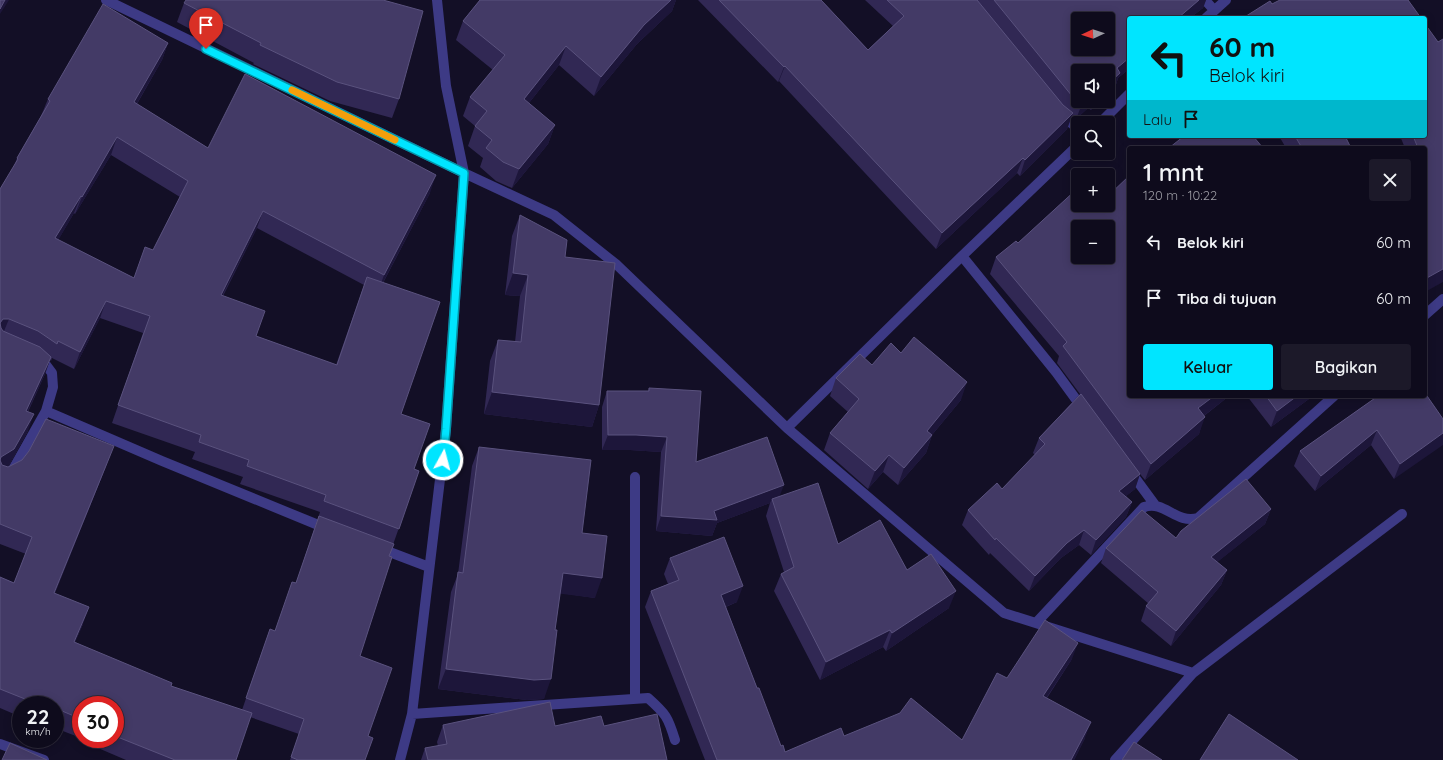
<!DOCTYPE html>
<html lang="id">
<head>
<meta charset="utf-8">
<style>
	body { margin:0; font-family:Quicksand,sans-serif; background:#1c1929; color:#f1f3f6; height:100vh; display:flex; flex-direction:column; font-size:15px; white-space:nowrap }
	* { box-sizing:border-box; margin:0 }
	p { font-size:13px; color:#9b9ba3 }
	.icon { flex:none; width:22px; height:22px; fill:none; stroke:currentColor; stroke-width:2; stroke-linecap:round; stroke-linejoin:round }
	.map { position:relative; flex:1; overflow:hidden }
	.sheet { position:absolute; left:1127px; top:146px; width:300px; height:252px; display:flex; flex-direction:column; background:#0e0b1c; border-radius:4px; box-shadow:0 2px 10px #0003,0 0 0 1px #2e2b3b }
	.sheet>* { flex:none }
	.banner { position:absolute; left:1127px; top:16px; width:300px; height:122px; border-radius:4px; box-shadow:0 2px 10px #0003,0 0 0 1px #2e2b3b; background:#00e5ff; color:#111; overflow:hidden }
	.needle { width:26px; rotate:267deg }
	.tools { position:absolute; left:1071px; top:12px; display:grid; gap:8px }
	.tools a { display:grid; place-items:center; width:44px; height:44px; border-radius:4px; background:#0e0b1c; box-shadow:0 2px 10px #0003,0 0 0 1px #2e2b3b; font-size:20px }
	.speed { position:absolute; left:12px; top:696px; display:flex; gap:8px; font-size:20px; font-weight:700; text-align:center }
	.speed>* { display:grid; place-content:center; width:52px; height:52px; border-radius:50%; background:#0e0b1c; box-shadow:0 2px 10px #0003,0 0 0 1px #2e2b3b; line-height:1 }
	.speed small { font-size:10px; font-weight:400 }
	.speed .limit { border:6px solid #d22; background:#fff; color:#111 }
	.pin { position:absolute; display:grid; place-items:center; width:34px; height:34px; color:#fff; margin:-41px -17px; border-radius:50% 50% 50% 0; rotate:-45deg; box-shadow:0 0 4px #0007 }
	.pin .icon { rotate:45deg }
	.me { position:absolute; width:44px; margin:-22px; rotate:7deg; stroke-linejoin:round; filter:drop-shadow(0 0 3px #0008) }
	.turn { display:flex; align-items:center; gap:14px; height:84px; padding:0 16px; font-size:18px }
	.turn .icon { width:52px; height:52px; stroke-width:2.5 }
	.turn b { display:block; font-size:28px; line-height:34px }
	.then { display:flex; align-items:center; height:38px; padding:0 16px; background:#0003; gap:8px; font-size:15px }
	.round { display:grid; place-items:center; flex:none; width:42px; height:42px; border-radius:4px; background:#1c1929 }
	.overview { display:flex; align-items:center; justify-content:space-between; height:68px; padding:0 16px }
	h1 { font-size:24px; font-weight:600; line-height:30px }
	.action { display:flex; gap:8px; margin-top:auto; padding:8px 16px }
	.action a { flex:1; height:46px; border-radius:4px; background:#00e5ff; color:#111; font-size:16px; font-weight:600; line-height:46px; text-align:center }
	.action a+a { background:#1c1929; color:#f1f3f6 }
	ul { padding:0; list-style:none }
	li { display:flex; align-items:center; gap:12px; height:56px; padding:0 16px }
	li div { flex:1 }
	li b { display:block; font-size:15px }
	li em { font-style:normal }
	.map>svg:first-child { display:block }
</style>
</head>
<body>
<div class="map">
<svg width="1443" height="760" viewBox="0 0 1443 760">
	<rect width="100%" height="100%" fill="#130f26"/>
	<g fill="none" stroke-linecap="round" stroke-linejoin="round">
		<path stroke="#3d3a85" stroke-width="10" d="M 106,0 L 464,173 L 554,215 L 617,265 L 787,428 L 962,256 L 1078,145
			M 1205,0 L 1214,10
			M 1206,18 L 1226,0
			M 1060,113 L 1078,129
			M 1100,123 L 1129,94
			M 962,256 L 1056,372 L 1083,409
			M 1425,315 L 1443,299
			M 46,411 L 162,461 L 328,529
			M 787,428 L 1004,613 L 1193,673 L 1115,760
			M 1130,471 L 1155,505
			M 635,477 L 635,699
			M 0,478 L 11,473 L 46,411 L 53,387 L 52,373 L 46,365 L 38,360
			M 379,548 L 429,567
			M 1036,623 L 1144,507 C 1165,500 1175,524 1198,518 L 1334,396
			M 1193,673 L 1402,514
			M 412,714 L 648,698 C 666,714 668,717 675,740
			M 0,744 L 44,760
			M 400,760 L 412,714 L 446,429 L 464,173 L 446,86 L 437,0"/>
	</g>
	<path fill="#312854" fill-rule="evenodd" d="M 480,0 L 676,0 L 672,11 L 637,44 L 594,96 L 559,65 L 529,103 L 555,125 L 548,144 L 512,188 L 496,181 L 480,167 L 483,158 L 468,146 L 475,126 L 463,116 L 470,97 L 493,70 L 456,40 L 463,21 Z
		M 698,0 L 821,0 L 868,50 L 893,26 L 865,0 L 1206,0 L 1203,8 L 1190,18 L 1129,18 L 1129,69 L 1118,78 L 1115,88 L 1108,94 L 1108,71 L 1078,101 L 1101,101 L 1091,110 L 1088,108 L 1076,119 L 1072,116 L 1067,129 L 1020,176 L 1017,173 L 936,249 L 779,81 L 778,82 Z
		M 184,3 L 399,99 L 392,118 L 330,101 L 253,64 L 254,63 L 177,22 Z
		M 168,43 L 162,60 L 137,104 L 208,148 L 430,193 L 383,283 L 401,414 L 414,469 L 419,471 L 389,556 L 360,656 L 368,736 L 365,760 L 290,760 L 299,734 L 250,717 L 236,760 L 126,760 L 98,748 L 99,746 L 82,739 L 115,739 L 115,705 L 81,705 L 81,738 L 55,728 L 55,705 L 21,705 L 21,717 L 0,708 L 0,577 L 14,583 L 26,554 L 0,544 L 0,189 L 14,166 L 17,158 L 41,116 L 48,99 ZM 111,155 L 180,197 L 153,250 L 134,278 L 58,240 L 74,213 L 75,214 ZM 257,228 L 364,285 L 336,365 L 256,336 L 223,296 ZM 100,318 L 143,333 L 112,423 L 195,452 L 192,459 L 243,477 L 240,484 L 320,512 L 296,583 L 275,631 L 270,629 L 242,710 L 171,686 L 75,642 L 83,624 L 55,593 L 107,464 L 8,467 L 28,431 L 28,412 L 45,374 L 50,360 L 51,361 L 52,358 L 74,369 Z
		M 1279,136 L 1345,136 L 1351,148 L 1286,148 Z
		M 1400,136 L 1425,136 L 1425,148 L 1405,148 Z
		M 1096,206 L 1129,396 L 1229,396 L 1204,416 L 1199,434 L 1145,480 L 1140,474 L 1135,489 L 1126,496 L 1132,502 L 1126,517 L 1091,555 L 1079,545 L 1061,558 L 1029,591 L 990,553 L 989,555 L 962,525 L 968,510 L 1002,489 L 1035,455 L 1033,453 L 1039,438 L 1080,394 L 1057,363 L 1059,356 L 990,274 L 996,257 L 1018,243 Z
		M 520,215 L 565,257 L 599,405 L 592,427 L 484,414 L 490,361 L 498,340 L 515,342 L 520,296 L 505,295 L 512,236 Z
		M 901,353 L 961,400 L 932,435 L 926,453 L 898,485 L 883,472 L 868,489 L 824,450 L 830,433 L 848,412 L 830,396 L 836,378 L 872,365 Z
		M 649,388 L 696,462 L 780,496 L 838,544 L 907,570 L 949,608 L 886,651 L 883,647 L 820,680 L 774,591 L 781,574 L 784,572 L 766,516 L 770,503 L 717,523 L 712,536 L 656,531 L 661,452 L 630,450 L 602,450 L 602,407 L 607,391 L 648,391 Z
		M 1247,396 L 1313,396 L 1271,427 Z
		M 1378,396 L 1443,419 L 1394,479 L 1371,445 L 1315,491 L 1294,466 L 1300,451 Z
		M 479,447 L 582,533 L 595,598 L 560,593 L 544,699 L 527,700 L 438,689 L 451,592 L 458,574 L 472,466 Z
		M 1271,509 L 1265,524 L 1217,562 L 1227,570 L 1221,585 L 1171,646 L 1141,621 L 1146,606 L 1149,604 L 1101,563 L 1106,548 L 1176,538 Z
		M 670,558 L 737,602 L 726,607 L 757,688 L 781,746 L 785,752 L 844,736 L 962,740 L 1007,678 L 1072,659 L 1047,698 L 1085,738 L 1074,760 L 705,760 L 645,607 L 651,591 L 668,584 L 664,574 Z
		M 443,725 L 604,726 L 667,760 L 421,760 L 425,748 L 438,746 L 437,742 Z"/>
	<path fill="#1d163a" d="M 5,0 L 9,0 L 0,14 L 0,9 Z
		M 671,0 L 676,0 L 672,11 L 637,44 L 594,96 L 601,77 L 644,25 Z
		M 1199,0 L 1206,0 L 1203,8 L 1190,18 L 1177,18 Z
		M 168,43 L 162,60 L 128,119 L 134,102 Z
		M 566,46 L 559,65 L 517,118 L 524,99 Z
		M 1129,58 L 1129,69 L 1118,78 L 1115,88 L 1108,94 L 1108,84 L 1117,68 Z
		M 785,66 L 779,81 L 778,82 L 784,67 Z
		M 1085,101 L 1091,101 L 1088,108 L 1076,119 L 1082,104 Z
		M 1094,101 L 1101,101 L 1091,110 Z
		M 1073,113 L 1067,129 L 1020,176 L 1025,160 Z
		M 555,125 L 548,144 L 512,188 L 519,169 Z
		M 117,137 L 111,155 L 75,214 L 82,197 Z
		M 1023,158 L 1017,173 L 936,249 L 942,233 Z
		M 436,175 L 430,193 L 378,292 L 384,275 Z
		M 81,196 L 74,213 L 49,256 L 55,238 Z
		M 263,211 L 257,228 L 214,312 L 221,295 Z
		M 1443,269 L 1443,282 L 1425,292 L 1425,279 Z
		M 513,273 L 528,275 L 520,296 L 505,295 Z
		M 106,301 L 100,318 L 74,369 L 80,352 Z
		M 3,319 L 9,319 L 2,336 L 0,323 Z
		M 51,357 L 45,374 L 20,428 L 26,411 Z
		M 967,382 L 961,400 L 921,448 L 927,431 Z
		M 492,392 L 599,405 L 592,427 L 484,414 Z
		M 1214,396 L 1229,396 L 1192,425 L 1198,408 Z
		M 1297,396 L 1313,396 L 1271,427 L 1277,411 Z
		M 34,414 L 28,431 L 8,467 L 0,471 L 0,460 L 1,457 Z
		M 1205,417 L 1199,434 L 1145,480 L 1151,464 Z
		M 1377,430 L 1371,445 L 1315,491 L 1321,476 Z
		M 1443,433 L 1443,445 L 1394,479 L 1400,464 Z
		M 608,435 L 636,435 L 667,437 L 661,452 L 630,450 L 602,450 Z
		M 932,435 L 926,453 L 898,485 L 904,468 Z
		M 114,446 L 107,464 L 48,610 L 54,593 Z
		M 889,455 L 883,472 L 868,489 L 875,471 Z
		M 1140,474 L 1135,489 L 1114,506 L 1119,491 Z
		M 784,485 L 778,500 L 772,499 L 770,503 L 717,523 L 712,536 L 656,531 L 661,516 L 714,511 Z
		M 1132,502 L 1126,517 L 1091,555 L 1096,540 Z
		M 1271,509 L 1265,524 L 1205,572 L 1211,557 Z
		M 1084,530 L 1079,545 L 1061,558 L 1029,591 L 1035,576 L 1067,543 Z
		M 1227,570 L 1221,585 L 1171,646 L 1176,631 Z
		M 563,573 L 602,578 L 595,598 L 555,593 Z
		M 743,586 L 737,602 L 715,611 L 721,595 Z
		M 956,591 L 949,608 L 886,651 L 892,633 Z
		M 89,607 L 83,624 L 68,659 L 74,642 Z
		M 890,630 L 883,647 L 820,680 L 826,662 Z
		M 1078,643 L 1072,659 L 1037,712 L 1043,696 Z
		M 446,669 L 551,679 L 544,699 L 527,700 L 438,689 Z
		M 1091,722 L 1085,738 L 1074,760 L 1071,760 Z"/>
	<path fill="#433a66" stroke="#5a527e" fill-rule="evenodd" d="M 0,0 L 5,0 L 0,9 Z
		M 186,0 L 383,0 L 423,11 L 399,99 L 337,82 L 260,45 L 261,43 L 184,3 Z
		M 480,0 L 671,0 L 644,25 L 601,77 L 566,46 L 524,99 L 555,125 L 519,169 L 503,162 L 486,148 L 492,140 L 475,126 L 487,111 L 470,97 L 505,55 L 463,21 Z
		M 719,0 L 821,0 L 868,50 L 904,16 L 887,0 L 977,0 L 1063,105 L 1073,113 L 1025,160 L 1023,158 L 942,233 L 785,66 L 784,67 Z
		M 994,0 L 1199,0 L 1178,18 L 1129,18 L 1129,58 L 1117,68 L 1120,73 L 1108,84 L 1108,71 L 1078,71 L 1078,101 L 1072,96 ZM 1078,19 L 1108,19 L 1108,49 L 1078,49 Z
		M 1280,0 L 1408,0 L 1421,18 L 1243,18 L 1270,1 L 1272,4 Z
		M 103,4 L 168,43 L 134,102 L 208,148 L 245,74 L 436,175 L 384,275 L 263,211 L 221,295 L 265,311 L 256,336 L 337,365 L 367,277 L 440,302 L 401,414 L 430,424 L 414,469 L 419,471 L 399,529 L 324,501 L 326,495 L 247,466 L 249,460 L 199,442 L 201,435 L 118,405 L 150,316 L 106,301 L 80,352 L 58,341 L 57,344 L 38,331 L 9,319 L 3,319 L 0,323 L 1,328 L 3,331 L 40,347 L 51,357 L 26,411 L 34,414 L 14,449 L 1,457 L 0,460 L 0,189 L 18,159 L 17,158 L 50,101 L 48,99 ZM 117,137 L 188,181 L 153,250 L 145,247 L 134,278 L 55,238 L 81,196 L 82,197 Z
		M 1425,24 L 1438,42 L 1443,39 L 1443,269 L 1425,279 L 1425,148 L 1418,148 L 1413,136 L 1425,136 Z
		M 1078,101 L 1085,101 L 1082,104 Z
		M 1184,136 L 1253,136 L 1263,148 L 1169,148 Z
		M 1295,136 L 1345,136 L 1351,148 L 1302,148 Z
		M 1129,176 L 1129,396 L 1214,396 L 1198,408 L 1205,417 L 1151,464 L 1063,346 L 1067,342 L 996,257 L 1016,241 L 1018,243 L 1078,188 L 1078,205 L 1095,205 L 1096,206 L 1098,205 L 1108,205 L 1108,196 ZM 1078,227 L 1108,227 L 1108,257 L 1078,257 Z
		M 520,215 L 567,240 L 565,257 L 615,263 L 599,405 L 492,392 L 498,340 L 521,342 L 528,275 L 513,273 Z
		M 914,337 L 967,382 L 927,431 L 932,435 L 904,468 L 889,455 L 875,471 L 830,433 L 859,399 L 836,378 L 860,354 L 872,365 L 891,343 L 901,353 Z
		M 649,388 L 701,391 L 696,462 L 767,437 L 784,485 L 714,511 L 717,520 L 661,516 L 667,437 L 636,435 L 608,435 L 607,391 L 649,391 Z
		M 1425,393 L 1443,419 L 1443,433 L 1400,464 L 1377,430 L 1321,476 L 1300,451 L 1378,396 L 1425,396 Z
		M 1081,394 L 1140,474 L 1119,491 L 1132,502 L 1096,540 L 1084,530 L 1067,543 L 1035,576 L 996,538 L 995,540 L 968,510 L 997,483 L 1002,489 L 1045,444 L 1039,438 Z
		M 1266,396 L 1297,396 L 1277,411 Z
		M 46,419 L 114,446 L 54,593 L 89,607 L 74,642 L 172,683 L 171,686 L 252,713 L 236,760 L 175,760 L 115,736 L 115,705 L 81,705 L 81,719 L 55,708 L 55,705 L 48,705 L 45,704 L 45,705 L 40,705 L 0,689 L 0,577 L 14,583 L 32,537 L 0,524 L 0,460 L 2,465 L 8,467 L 22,460 L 29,451 Z
		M 479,447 L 591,460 L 582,533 L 607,536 L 602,578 L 563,573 L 555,630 L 557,630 L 551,679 L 534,680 L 446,669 L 458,572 L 463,573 Z
		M 1246,479 L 1271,509 L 1211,557 L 1227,570 L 1176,631 L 1146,606 L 1158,592 L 1106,548 L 1142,510 L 1176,538 L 1181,531 Z
		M 818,483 L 838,544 L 880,520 L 907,570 L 931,554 L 956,591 L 892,633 L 890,630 L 826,662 L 781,574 L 794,567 L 772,499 Z
		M 319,516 L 394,544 L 389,556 L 392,557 L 360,656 L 392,668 L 368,736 L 373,738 L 365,760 L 298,760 L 291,757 L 304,719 L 246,698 L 270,629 L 275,631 L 292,582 L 296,583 Z
		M 724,537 L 743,586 L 721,595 L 757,688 L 759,688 L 781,746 L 783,745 L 785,752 L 841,728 L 844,736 L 900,713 L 911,698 L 962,740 L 997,673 L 1007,678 L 1045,620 L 1078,643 L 1043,696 L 1091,722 L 1071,760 L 717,760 L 651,591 L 679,580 L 670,558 Z
		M 550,702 L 555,726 L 601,716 L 604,726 L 657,714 L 667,760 L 428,760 L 425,748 L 447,744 L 443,725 Z
		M 1229,714 L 1298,760 L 1200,760 Z
		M 1134,742 L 1162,760 L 1122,760 Z
		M 10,743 L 47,760 L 2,760 Z"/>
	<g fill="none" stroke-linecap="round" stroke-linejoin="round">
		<g stroke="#0095a6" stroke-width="10">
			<path id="route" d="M 206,49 L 464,173 L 446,429 L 443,460"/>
		</g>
		<use href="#route" stroke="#00e5ff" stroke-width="7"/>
		<path stroke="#f59e0b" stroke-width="7" d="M 292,90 L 395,140"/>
	</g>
</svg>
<div class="tools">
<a><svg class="needle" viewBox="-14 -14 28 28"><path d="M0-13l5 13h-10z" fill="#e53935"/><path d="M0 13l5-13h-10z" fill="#9b9ba3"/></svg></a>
<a><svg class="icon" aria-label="sound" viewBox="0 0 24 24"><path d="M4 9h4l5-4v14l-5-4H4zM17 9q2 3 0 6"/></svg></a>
<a><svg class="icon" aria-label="search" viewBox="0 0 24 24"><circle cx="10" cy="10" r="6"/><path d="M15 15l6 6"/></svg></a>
<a>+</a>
<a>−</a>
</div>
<div class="speed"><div>22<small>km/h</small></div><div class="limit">30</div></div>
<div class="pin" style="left:206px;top:49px;background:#d93025"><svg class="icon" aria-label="arrive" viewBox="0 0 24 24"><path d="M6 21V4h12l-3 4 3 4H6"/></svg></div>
<svg class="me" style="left:443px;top:460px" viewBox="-20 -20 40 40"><circle r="17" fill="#00e5ff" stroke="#fff" stroke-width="3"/><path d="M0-11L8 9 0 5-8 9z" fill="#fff"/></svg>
<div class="banner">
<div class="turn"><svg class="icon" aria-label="left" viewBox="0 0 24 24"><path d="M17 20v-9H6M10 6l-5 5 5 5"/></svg><div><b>60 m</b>Belok kiri</div></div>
<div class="then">Lalu<svg class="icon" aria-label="arrive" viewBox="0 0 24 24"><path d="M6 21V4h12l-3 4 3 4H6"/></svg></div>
</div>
<section class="sheet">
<div class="overview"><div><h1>1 mnt</h1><p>120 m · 10:22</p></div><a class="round"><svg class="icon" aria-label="close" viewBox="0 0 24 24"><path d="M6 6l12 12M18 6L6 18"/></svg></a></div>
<ul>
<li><svg class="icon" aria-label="left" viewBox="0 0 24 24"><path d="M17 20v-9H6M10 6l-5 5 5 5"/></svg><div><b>Belok kiri</b></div><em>60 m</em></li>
<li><svg class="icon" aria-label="arrive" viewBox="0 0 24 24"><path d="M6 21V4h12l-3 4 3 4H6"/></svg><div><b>Tiba di tujuan</b></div><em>60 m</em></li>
</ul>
<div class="action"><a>Keluar</a><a>Bagikan</a></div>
</section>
</div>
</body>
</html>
